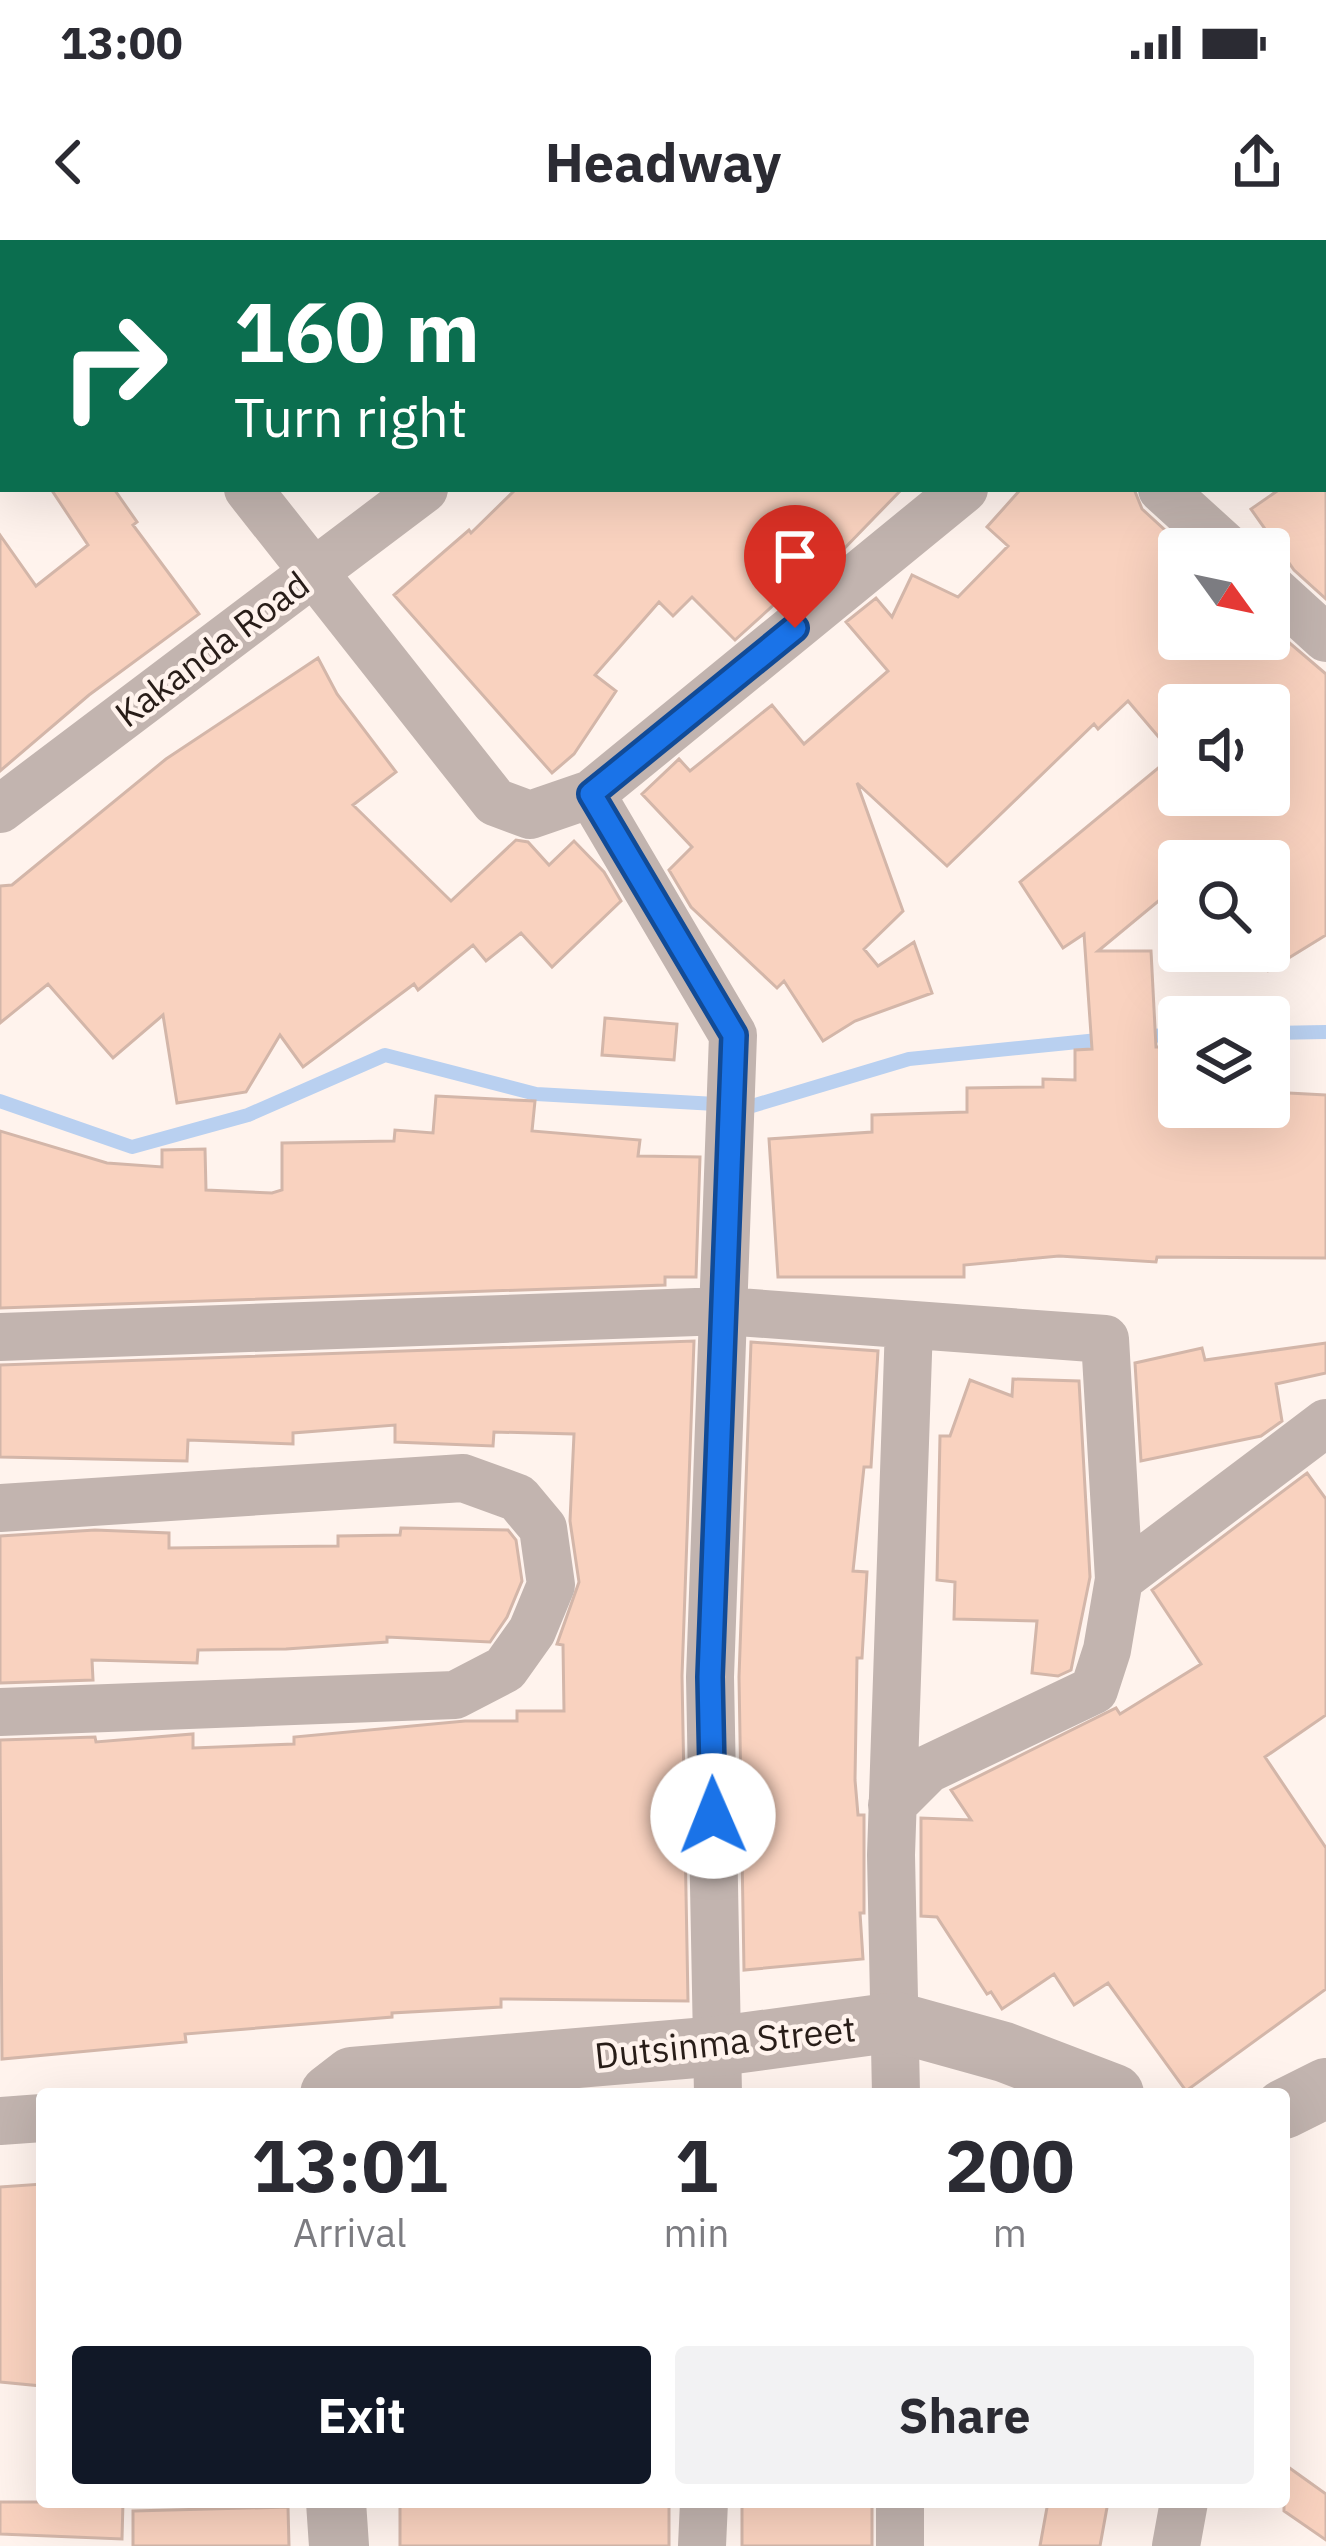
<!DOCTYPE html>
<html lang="en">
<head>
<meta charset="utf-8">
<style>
	body { margin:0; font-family:"IBM Plex Sans",sans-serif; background:#f2f2f3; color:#2b2b33; height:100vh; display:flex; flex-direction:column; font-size:45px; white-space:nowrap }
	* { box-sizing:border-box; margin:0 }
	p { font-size:39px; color:#7c7c81 }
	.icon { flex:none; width:66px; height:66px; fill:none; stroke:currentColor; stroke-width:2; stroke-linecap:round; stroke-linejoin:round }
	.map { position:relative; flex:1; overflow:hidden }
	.drawer { position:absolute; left:36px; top:1848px; width:1254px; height:420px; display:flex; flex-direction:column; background:#fff; border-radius:12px; box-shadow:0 12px 48px #0002 }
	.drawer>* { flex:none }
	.guide { position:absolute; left:0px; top:0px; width:1326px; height:252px; box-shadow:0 12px 48px #0002; background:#0b6e4f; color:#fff; overflow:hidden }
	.needle { width:78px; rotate:123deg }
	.fabs { position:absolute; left:1158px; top:288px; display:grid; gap:24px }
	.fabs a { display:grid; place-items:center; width:132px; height:132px; border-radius:12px; background:#fff; box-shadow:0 12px 48px #0002; font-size:60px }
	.pin { position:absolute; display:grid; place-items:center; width:102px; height:102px; color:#fff; margin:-123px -51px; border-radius:50% 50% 50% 0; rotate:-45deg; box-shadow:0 0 12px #0007 }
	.pin .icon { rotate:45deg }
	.me { position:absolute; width:132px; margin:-66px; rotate:359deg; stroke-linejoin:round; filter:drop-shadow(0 0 9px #0008) }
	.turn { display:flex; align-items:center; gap:42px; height:252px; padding:0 36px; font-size:54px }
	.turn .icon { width:156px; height:156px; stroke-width:2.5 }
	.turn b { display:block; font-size:84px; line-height:102px }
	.eta { display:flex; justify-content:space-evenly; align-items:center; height:204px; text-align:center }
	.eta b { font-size:72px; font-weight:800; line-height:84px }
	.cta { display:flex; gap:24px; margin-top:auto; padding:24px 36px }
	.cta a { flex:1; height:138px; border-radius:12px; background:#111827; color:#fff; font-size:48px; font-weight:800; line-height:138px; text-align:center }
	.cta a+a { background:#f2f2f3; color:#2b2b33 }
	.status { display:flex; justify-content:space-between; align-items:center; height:84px; padding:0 60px; background:#fff; direction:ltr }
	.status svg { height:33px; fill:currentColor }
	header { display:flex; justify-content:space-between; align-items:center; height:156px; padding:0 36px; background:#fff; font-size:54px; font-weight:800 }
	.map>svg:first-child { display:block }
</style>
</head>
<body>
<div class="status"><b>13:00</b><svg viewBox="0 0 49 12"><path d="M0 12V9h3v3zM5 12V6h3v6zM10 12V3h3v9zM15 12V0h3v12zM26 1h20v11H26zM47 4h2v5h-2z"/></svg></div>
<header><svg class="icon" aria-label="back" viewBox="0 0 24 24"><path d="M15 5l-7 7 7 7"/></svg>Headway<svg class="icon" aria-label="share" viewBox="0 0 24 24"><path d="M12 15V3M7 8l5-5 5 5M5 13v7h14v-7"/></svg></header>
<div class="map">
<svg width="1326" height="2306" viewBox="0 0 1326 2306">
	<rect width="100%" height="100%" fill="#fff3ed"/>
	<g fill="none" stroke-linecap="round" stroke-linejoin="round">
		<path stroke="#b9d0f0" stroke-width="14" d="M 1269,793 L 1326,792
			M 1142,796 L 1179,795
			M 0,861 L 132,907 L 248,875 L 385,815 L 536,854 L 752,866 L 909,819 L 1108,799"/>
	</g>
	<path fill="#f9d2bf" stroke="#d3b6a9" stroke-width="3" fill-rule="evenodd" d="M 51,249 L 114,249 L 137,282 L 133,285 L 199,374 L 89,455 L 0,531 L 0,295 L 36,346 L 88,305 Z
		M 516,249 L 902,249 L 839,314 L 792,353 L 789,351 L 735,400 L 692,357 L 673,376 L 659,362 L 595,435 L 616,451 L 574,514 L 552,533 L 394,355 L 469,290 L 471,293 Z
		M 1021,249 L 1134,249 L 1142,269 L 1179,303 L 1179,399 L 1285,399 L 1326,434 L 1326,695 L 1269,730 L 1269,621 L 1179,621 L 1179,644 L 1098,711 L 1151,711 L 1156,807 L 1179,807 L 1179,867 L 1269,867 L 1269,852 L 1326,855 L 1326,1018 L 1157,1017 L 1156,1022 L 1059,1016 L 964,1025 L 964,1037 L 778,1037 L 769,899 L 872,892 L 872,875 L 967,872 L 967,848 L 1043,847 L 1043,839 L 1075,840 L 1075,810 L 1092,809 L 1084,694 L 1063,708 L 1020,642 L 1174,515 L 1128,461 L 1098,489 L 1094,484 L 947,626 L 857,543 L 903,671 L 864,709 L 878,726 L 914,702 L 932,753 L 855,781 L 823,801 L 784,741 L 777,748 L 691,667 L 669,630 L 692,607 L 642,554 L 679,519 L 690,531 L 772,465 L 804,504 L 888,431 L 846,382 L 876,358 L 892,377 L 912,335 L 958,357 L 1008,306 L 987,287 ZM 1179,465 L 1269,465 L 1269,555 L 1179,555 Z
		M 1280,249 L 1326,249 L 1326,359 L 1294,330 L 1251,269 Z
		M 318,418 L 337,454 L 396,532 L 353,565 L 451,661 L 516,600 L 528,602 L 549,625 L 574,601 L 604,632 L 621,661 L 552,727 L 521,693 L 486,721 L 473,705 L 418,750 L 414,744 L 303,827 L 280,795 L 246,852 L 177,863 L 163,775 L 113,818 L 48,744 L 0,783 L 0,646 L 12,645 L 166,519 Z
		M 605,778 L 677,784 L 674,820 L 602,815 Z
		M 436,856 L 535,861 L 532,891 L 640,900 L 638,916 L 700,917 L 696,1037 L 665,1037 L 665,1045 L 0,1068 L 0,891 L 107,923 L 162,927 L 162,910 L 205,909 L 206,950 L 272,953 L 282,950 L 282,903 L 394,901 L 395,890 L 433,893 Z
		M 694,1101 L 682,1436 L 688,1761 L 501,1759 L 501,1767 L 392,1773 L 392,1777 L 185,1794 L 186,1802 L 2,1819 L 0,1500 L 95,1497 L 96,1502 L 193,1494 L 193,1508 L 294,1504 L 294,1497 L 465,1481 L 517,1481 L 517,1471 L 564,1471 L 563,1405 L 557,1404 L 579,1342 L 570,1281 L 574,1194 L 494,1192 L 493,1206 L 395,1202 L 395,1185 L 293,1193 L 293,1204 L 188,1200 L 187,1221 L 0,1217 L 0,1125 Z
		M 751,1102 L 878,1111 L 871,1227 L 864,1227 L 853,1331 L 867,1332 L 862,1418 L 857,1418 L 855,1540 L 858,1575 L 864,1575 L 864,1673 L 860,1673 L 863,1719 L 744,1730 L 739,1437 Z
		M 1326,1103 L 1326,1133 L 1276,1144 L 1282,1181 L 1261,1196 L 1141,1221 L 1135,1123 L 1202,1108 L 1205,1120 Z
		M 1013,1139 L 1079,1141 L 1090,1337 L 1071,1430 L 1058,1436 L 1032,1433 L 1037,1381 L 954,1379 L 955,1342 L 937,1340 L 940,1196 L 950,1196 L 970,1140 L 1012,1156 Z
		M 1307,1233 L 1326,1259 L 1326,1475 L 1265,1517 L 1326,1608 L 1326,1749 L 1186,1851 L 1108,1743 L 1074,1765 L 1054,1734 L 1002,1769 L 991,1752 L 987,1754 L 937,1677 L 921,1676 L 921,1578 L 971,1580 L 951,1550 L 1116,1468 L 1120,1474 L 1201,1424 L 1152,1350 Z
		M 401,1288 L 508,1290 L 516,1300 L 522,1341 L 507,1377 L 490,1402 L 387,1397 L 387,1402 L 286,1409 L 198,1410 L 197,1423 L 92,1420 L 93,1440 L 0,1443 L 0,1296 L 95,1290 L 169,1293 L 169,1308 L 338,1306 L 338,1296 L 400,1295 Z
		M 42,1944 L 42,2146 L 0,2142 L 0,1947 Z
		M 1284,2224 L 1326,2254 L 1326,2300 L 1284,2271 Z
		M 0,2262 L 123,2262 L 122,2299 L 0,2294 Z
		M 400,2262 L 669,2262 L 669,2306 L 400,2306 Z
		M 742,2262 L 872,2262 L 872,2306 L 742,2306 Z
		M 1048,2262 L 1108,2262 L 1100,2306 L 1040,2306 Z
		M 288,2267 L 289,2306 L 133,2306 L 133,2271 Z"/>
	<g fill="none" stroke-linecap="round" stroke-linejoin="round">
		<path stroke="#c2b4af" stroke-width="48" d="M 53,0 L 55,3
			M 933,0 L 935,3
			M 173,3 L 177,0
			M 753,3 L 757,0
			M 1290,3 L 1294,0
			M 0,134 L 3,131
			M 248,249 L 495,562 L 530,575 L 591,554 L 964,249
			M 1162,249 L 1228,309
			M 1269,346 L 1326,398
			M 591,554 L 733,795 L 710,1437 L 718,1854
			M 0,569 L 424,249
			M 0,1097 L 724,1071 L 1105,1099 L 1119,1339 L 1107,1410 L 1094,1450 L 928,1529 L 892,1565
			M 0,1268 L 463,1238 L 518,1258 L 543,1288 L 551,1345 L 532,1391 L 505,1429 L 455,1455 L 0,1472
			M 1119,1339 L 1326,1183
			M 896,1854 L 891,1615 L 909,1085
			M 0,1881 L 42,1878
			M 900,2262 L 900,2306
			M 702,2306 L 704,2262
			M 1176,2306 L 1184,2262"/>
		<path stroke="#c2b4af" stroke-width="60" d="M 330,1854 L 352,1837 L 719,1806 L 896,1782 L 1004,1812 L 1114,1854
			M 1284,1869 L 1326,1848
			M 336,2262 L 339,2306"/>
	</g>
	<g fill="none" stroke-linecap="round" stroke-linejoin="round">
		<g stroke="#114b97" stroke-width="30">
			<path id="route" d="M 713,1576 L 710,1437 L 734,795 L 591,554 L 795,388"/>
		</g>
		<use href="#route" stroke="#1a73e8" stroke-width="21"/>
	</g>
	<g text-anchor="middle" stroke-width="9" stroke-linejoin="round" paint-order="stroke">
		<g font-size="36" fill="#281d18" stroke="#fff3ed">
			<text transform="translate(212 409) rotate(-37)" y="13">Kakanda Road</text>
			<text transform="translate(725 1802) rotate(-6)" y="13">Dutsinma Street</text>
		</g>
	</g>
</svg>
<div class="fabs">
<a><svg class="needle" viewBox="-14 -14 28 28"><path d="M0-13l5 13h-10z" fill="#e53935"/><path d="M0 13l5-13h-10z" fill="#7c7c81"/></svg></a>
<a><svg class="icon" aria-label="sound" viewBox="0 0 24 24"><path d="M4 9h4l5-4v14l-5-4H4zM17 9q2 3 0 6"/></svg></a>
<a><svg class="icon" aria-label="search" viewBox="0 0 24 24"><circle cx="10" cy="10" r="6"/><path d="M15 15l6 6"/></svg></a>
<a><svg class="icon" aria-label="layers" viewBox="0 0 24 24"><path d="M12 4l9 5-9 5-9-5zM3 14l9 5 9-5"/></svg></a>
</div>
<div class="pin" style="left:795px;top:388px;background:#d93025"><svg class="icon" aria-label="arrive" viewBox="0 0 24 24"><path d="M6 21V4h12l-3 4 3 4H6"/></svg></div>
<svg class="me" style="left:713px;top:1576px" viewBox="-20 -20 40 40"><circle r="19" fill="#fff"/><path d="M0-13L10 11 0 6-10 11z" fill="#1a73e8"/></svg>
<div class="guide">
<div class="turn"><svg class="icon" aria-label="right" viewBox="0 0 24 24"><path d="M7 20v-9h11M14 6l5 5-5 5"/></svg><div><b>160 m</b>Turn right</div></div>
</div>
<section class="drawer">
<div class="eta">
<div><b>13:01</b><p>Arrival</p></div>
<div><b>1</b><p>min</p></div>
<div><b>200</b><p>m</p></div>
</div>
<div class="cta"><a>Exit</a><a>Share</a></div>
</section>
</div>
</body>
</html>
